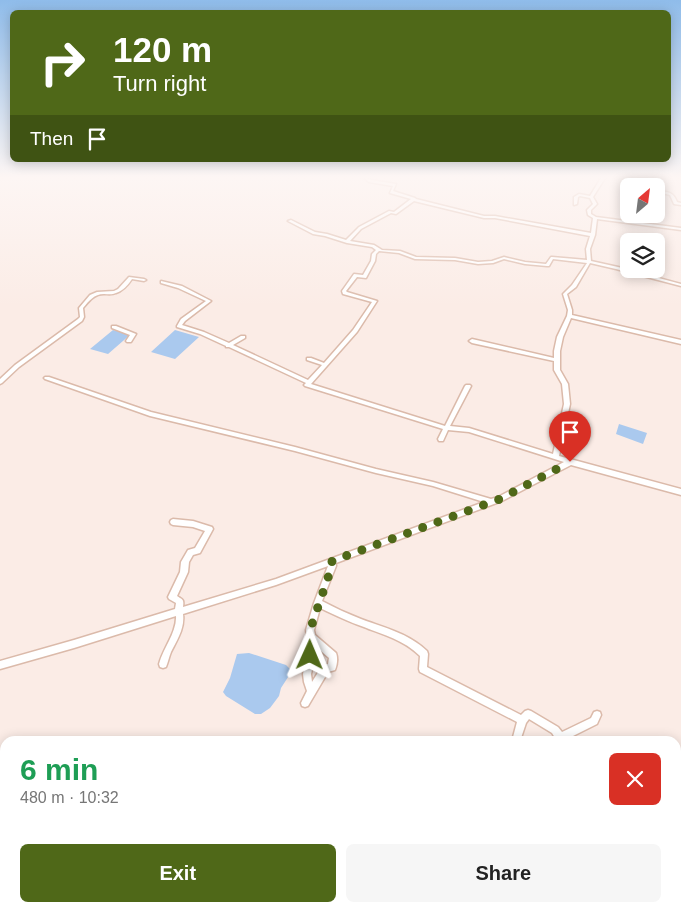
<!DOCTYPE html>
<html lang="en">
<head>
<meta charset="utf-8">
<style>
	body { margin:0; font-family:Helvetica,sans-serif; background:#f6f6f6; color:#222; height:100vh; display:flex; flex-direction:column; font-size:19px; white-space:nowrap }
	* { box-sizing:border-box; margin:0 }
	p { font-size:16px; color:#767676 }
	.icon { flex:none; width:28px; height:28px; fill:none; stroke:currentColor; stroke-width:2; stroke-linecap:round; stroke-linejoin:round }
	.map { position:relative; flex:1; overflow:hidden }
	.drawer { position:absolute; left:0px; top:736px; width:681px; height:176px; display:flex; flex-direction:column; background:#fff; border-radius:15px 15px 0 0; box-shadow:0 2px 12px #0003 }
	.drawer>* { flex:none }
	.hud { position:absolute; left:10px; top:10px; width:661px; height:152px; border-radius:8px; box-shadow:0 2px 12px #0003; background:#4f6818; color:#fff; overflow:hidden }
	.needle { width:32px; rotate:28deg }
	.buttons { position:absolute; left:620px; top:178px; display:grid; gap:10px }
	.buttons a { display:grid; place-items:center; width:45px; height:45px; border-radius:8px; background:#fff; box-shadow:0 2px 12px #0003; font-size:25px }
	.pin { position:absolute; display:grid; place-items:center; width:42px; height:42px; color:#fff; margin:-51px -21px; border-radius:50% 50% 50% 0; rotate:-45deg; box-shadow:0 0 5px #0007 }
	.pin .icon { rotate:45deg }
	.me { position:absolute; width:55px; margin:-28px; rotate:1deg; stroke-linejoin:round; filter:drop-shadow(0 0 4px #0008) }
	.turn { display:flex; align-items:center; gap:18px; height:105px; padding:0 20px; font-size:22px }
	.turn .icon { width:65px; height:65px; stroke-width:2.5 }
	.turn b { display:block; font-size:35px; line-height:42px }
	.then { display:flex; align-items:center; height:48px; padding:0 20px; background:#0003; gap:10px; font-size:19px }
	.round { display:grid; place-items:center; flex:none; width:52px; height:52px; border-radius:8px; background:#f6f6f6 }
	.overview { display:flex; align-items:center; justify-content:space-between; height:85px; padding:0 20px }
	h1 { font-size:30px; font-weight:800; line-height:38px; color:#1e9e55 }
	.cta { display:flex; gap:10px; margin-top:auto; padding:10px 20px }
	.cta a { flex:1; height:58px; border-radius:8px; background:#4f6818; color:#fff; font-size:20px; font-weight:800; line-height:58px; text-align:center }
	.cta a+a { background:#f6f6f6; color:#222 }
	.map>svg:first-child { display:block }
</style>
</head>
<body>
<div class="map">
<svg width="681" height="912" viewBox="0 0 681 912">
	<rect width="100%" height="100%" fill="#fbece6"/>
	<path fill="#aac9ee" d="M 113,330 L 131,334 L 108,354 L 90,349 Z
		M 175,330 L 199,337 L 175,359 L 151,352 Z
		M 619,424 L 647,433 L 643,444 L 616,434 Z
		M 249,653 L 286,665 L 292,671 L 281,688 L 279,696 L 270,708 L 261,714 L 255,714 L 226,696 L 223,692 L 230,678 L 237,654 Z"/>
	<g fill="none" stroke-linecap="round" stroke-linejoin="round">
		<g stroke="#dbbaaa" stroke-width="3">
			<path id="minor" d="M 364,178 L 368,178 L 371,180 L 396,184 L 393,191 L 415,198 L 416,199 L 484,216 L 495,216 L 591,233 L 593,218 L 588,215 L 587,210 L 593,204 L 590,198 L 580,196 L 578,197 L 577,204 L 574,205 L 574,197 L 579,194 L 590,196 L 601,178 L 605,178 L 593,197 L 597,204 L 591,210 L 591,214 L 596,217 L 681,228 L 681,230 L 597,219 L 595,235 L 590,249 L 591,261 L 618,267 L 681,284 L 681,286 L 616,269 L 590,263 L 576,287 L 567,294 L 572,310 L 572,315 L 681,340 L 681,344 L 571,318 L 563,337 L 560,351 L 560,370 L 568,384 L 570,404 L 559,456 L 681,489 L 681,495 L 571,465 L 502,501 L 336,563 L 336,566 L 322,601 C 335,608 348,614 361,619 C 385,628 408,633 427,651 L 428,654 L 427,667 L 521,715 L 525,711 L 528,710 L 531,711 L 558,727 L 562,732 L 591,718 L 594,712 L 597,711 L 600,712 L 601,715 L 597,724 L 563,741 L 557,741 L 552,733 L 529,719 L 526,723 L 520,741 L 512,741 L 517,722 L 420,672 L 419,669 L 420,656 C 404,640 384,635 364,627 C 349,622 335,615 320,608 L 314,630 L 315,635 L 336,653 C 338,658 337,665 335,670 L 328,672 L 308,706 L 305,707 L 302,706 L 301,703 L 307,691 L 304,682 L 303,674 L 306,661 L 305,644 L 307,637 L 306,630 L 314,603 L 328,566 L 276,585 L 183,614 C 185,628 177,640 171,652 C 169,657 168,662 166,667 L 163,668 L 160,667 L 159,664 C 163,648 177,632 176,616 L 74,648 L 0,669 L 0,661 L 74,640 L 175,609 L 176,603 L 169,599 L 168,597 L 180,572 L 181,562 L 188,550 L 195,548 L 205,531 L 193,527 L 173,525 L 171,524 L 170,522 L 171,520 L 173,519 L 193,521 L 212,527 L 213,529 L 200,553 L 193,555 L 189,562 L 188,572 L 177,596 C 183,600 184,599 183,607 L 276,579 L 484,502 L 433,486 L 376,473 L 295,451 L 150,416 L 45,379 L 44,378 L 45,377 L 49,377 L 151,412 L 295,447 L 376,469 L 433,482 L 491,499 L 498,497 L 564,462 L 469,432 L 448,430 L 443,441 L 439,441 L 438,439 L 443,429 L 305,386 L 304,385 L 306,383 L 229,347 L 226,347 L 226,346 L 200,334 L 177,327 L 177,326 L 181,319 L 206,301 L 178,288 L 161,283 L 161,281 L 182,286 L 211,301 L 185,321 L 182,325 L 204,332 L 229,343 L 241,336 L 245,336 L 245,338 L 233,345 L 308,380 L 322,365 L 307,360 L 307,358 L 311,358 L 324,363 L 353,330 L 372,302 L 343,294 L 342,291 L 354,274 L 363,275 L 371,261 L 372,254 L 376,250 L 372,247 L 347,243 L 325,236 L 313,234 L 288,221 L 291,220 L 315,232 L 327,234 L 346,240 L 359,227 L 389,211 L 394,212 L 411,199 L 390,193 L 393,186 L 369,182 ZM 414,201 L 484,218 L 495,218 L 590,236 L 586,249 L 587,260 L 552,257 L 551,257 L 546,264 L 525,262 L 504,257 L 492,261 L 478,262 L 455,258 L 416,257 L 400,251 L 382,250 L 374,245 L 350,241 L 361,229 L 391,213 L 396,214 ZM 379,251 L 399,253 L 415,259 L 455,260 L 478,264 L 493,263 L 504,259 L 525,264 L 547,266 L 549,266 L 553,259 L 587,263 L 572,285 L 563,294 L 568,310 L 567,316 L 557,337 L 554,351 L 554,358 L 472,339 L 469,341 L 472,343 L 554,361 L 554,370 L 562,384 L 564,404 L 553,454 L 469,428 L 450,426 L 471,386 L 470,385 L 466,385 L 465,386 L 445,426 L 311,384 L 357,332 L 377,301 L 347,292 L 346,291 L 357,277 L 366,278 L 375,261 L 376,254 ZM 313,644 L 329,658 L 328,664 L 322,666 L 312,682 L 311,674 L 314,661 Z
				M 622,183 L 624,183 L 630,186 L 628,188 L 622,185 Z
				M 656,191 C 667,192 673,191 677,202 L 681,203 L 681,205 L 674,204 L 670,195 L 666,194 L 656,193 Z
				M 129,277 L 144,279 L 146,280 L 144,281 L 132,279 C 128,285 123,291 116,293 C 112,295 108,294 104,294 C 94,294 89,301 83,308 L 84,317 L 82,321 L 19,367 L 2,383 L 0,384 L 0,379 L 15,365 L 78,319 L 80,317 L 79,308 L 90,295 L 97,292 L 114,291 L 118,289 Z
				M 112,326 L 116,326 L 136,334 L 131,342 L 127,342 L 126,341 L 130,335 L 112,328 Z"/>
		</g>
		<use href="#minor" fill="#fff" fill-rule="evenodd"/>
	</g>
	<linearGradient id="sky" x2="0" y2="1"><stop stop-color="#8fbcea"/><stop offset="0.58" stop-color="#fdf6f4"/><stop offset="1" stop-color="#fdf6f4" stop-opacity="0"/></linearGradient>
	<rect width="681" height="306" fill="url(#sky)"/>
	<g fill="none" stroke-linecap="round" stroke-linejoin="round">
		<path stroke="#4f6818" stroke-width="9" stroke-dasharray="0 16.2" d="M 310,655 C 308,646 311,639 310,630 L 332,566 L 332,561 L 500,499 L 570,462"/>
	</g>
</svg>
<div class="buttons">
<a><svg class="needle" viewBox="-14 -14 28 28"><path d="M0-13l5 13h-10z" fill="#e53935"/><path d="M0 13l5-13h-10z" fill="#767676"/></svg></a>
<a><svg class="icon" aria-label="layers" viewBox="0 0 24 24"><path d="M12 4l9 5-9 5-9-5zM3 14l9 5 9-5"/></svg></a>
</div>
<div class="pin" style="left:570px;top:462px;background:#d93025"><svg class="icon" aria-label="arrive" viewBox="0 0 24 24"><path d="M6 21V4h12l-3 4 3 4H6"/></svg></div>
<svg class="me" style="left:310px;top:655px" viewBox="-20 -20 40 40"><path d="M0-17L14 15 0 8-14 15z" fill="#4f6818" stroke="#fff" stroke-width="4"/></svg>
<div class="hud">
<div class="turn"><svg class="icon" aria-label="right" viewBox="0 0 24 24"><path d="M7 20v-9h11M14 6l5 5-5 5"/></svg><div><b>120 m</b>Turn right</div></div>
<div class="then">Then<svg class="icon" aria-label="arrive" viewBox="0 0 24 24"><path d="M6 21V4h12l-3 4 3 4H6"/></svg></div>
</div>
<section class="drawer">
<div class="overview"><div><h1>6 min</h1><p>480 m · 10:32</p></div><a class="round" style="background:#d93025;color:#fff"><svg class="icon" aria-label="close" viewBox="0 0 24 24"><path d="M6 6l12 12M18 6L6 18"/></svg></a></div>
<div class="cta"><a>Exit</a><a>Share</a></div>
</section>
</div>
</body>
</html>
